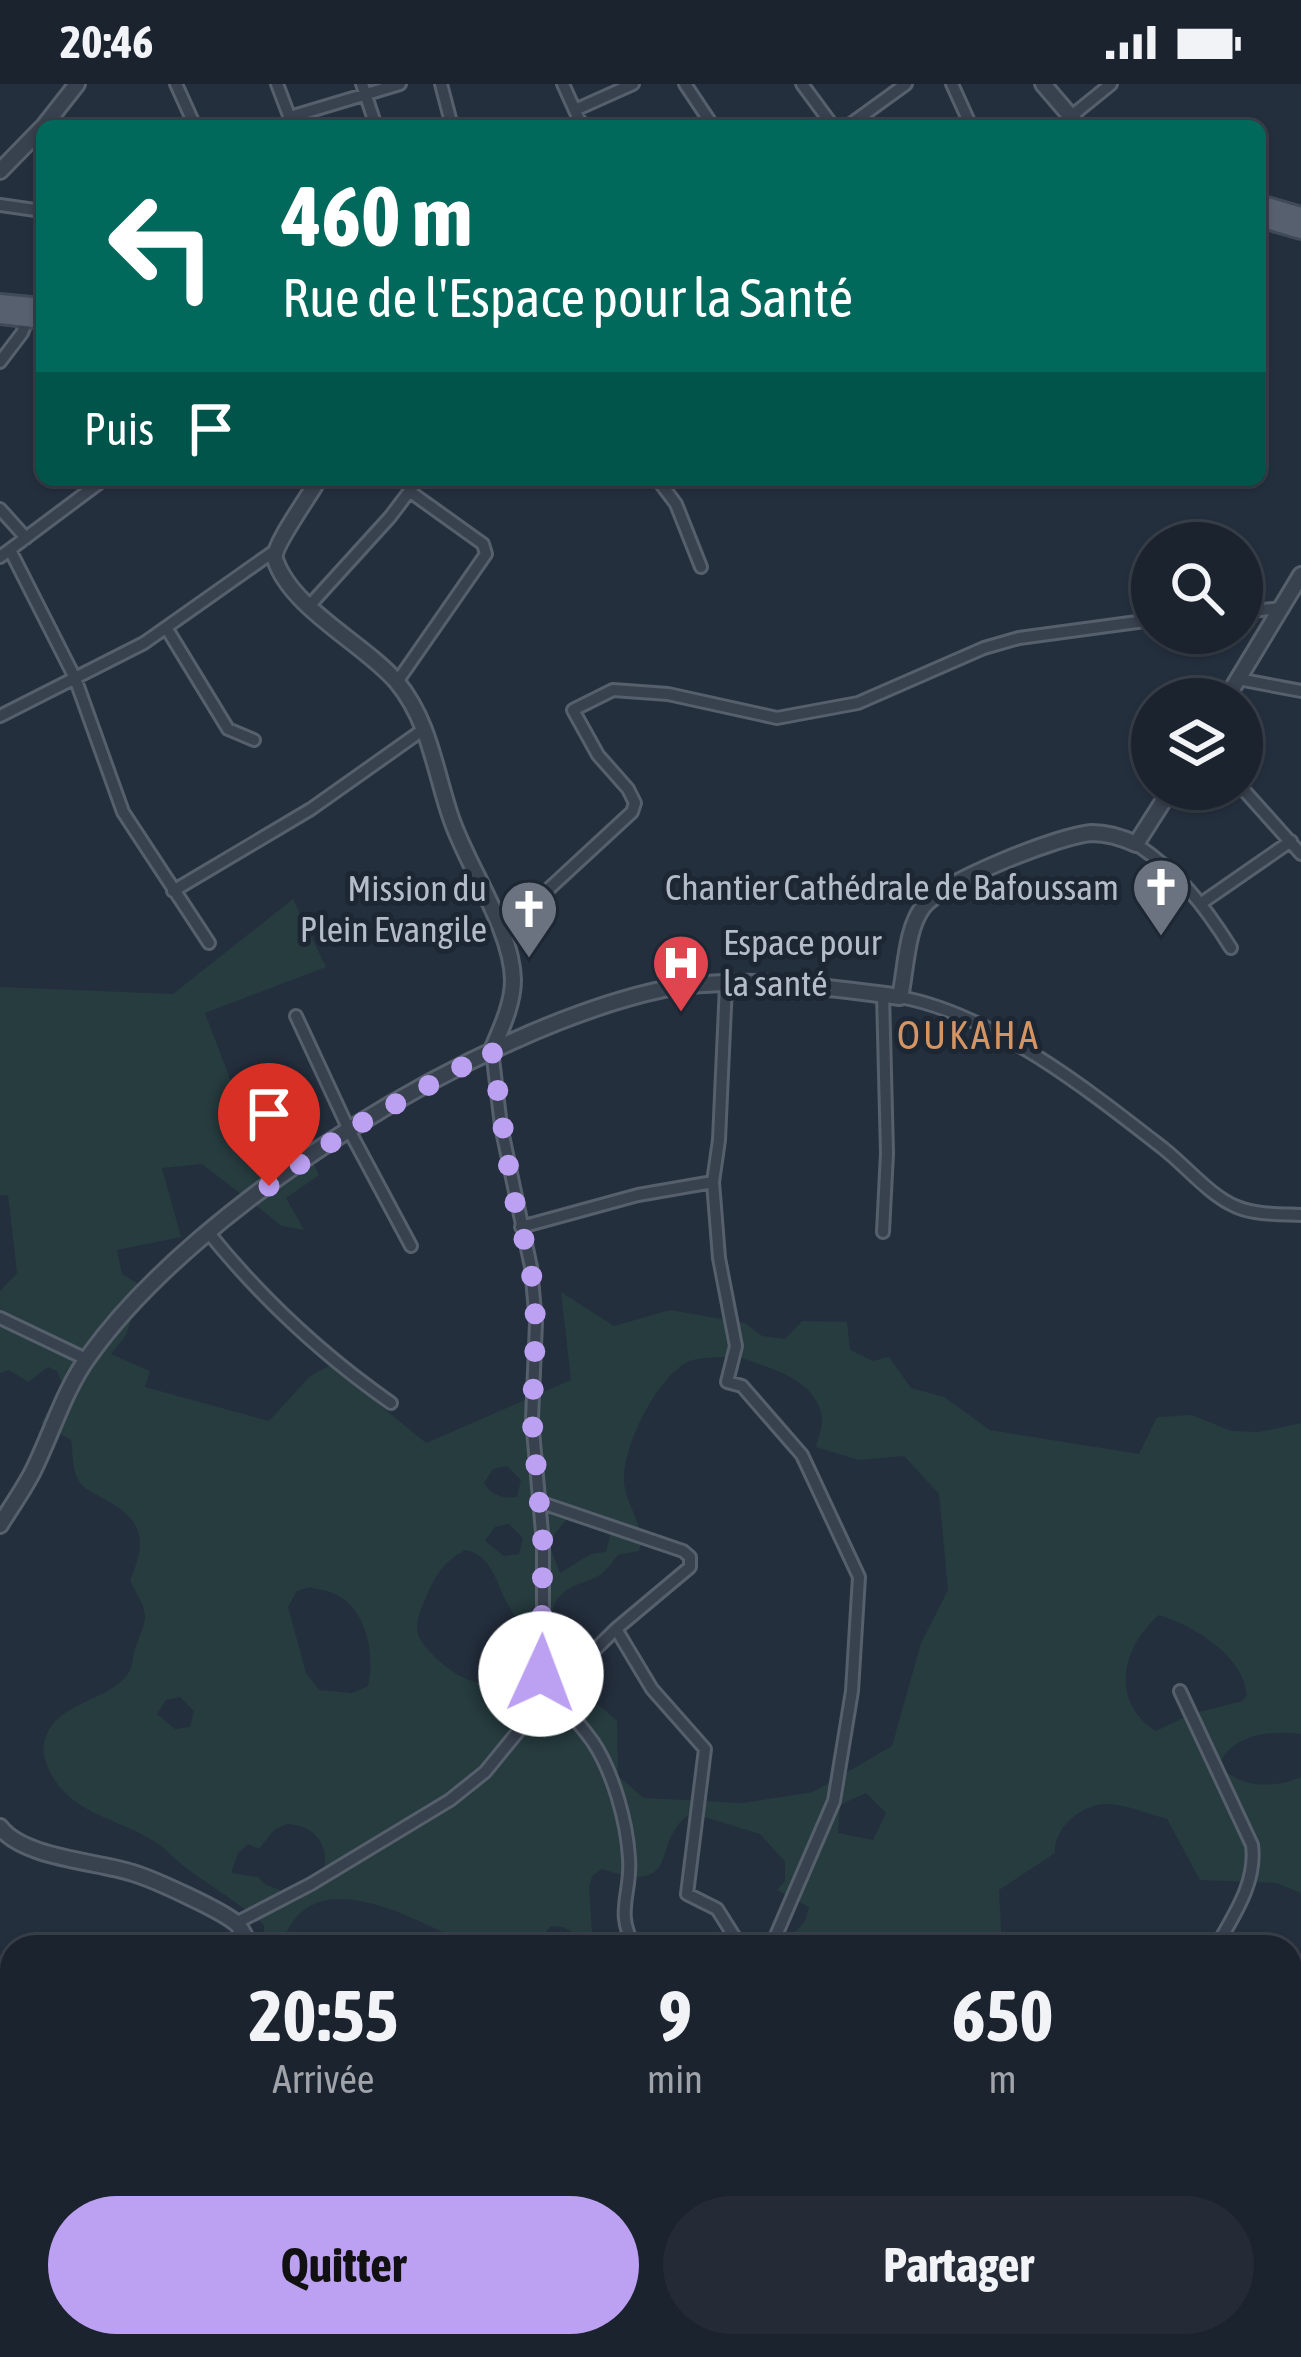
<!DOCTYPE html>
<html lang="fr">
<head>
<meta charset="utf-8">
<style>
	body { margin:0; font-family:"Asap Condensed",sans-serif; background:#242b36; color:#f1f3f6; height:100vh; display:flex; flex-direction:column; font-size:45px; white-space:nowrap }
	* { box-sizing:border-box; margin:0 }
	p { font-size:39px; color:#a0a4aa }
	.icon { flex:none; width:66px; height:66px; fill:none; stroke:currentColor; stroke-width:2; stroke-linecap:round; stroke-linejoin:round }
	.map { position:relative; flex:1; overflow:hidden }
	.side { position:absolute; left:0px; top:1851px; width:1302px; height:423px; display:flex; flex-direction:column; background:#1b232e; border-radius:36px 36px 0 0; box-shadow:0 3px 9px #0004,0 0 0 3px #39404a }
	.side>* { flex:none }
	.hud { position:absolute; left:36px; top:36px; width:1230px; height:366px; border-radius:18px; box-shadow:0 3px 9px #0004,0 0 0 3px #39404a; background:#00695c; color:#fff; overflow:hidden }
	.fabs { position:absolute; left:1131px; top:438px; display:grid; gap:24px }
	.fabs a { display:grid; place-items:center; width:132px; height:132px; border-radius:50%; background:#1b232e; box-shadow:0 3px 9px #0004,0 0 0 3px #39404a; font-size:60px }
	.pin { position:absolute; display:grid; place-items:center; width:102px; height:102px; color:#fff; margin:-123px -51px; border-radius:50% 50% 50% 0; rotate:-45deg; box-shadow:0 0 12px #0007 }
	.pin .icon { rotate:45deg }
	.me { position:absolute; width:132px; margin:-66px; rotate:2deg; stroke-linejoin:round; filter:drop-shadow(0 0 9px #0008) }
	.turn { display:flex; align-items:center; gap:42px; height:252px; padding:0 48px; font-size:54px }
	.turn .icon { width:156px; height:156px; stroke-width:2.5 }
	.turn b { display:block; font-size:84px; line-height:102px }
	.then { display:flex; align-items:center; height:114px; padding:0 48px; background:#0003; gap:24px; font-size:45px }
	.eta { display:flex; justify-content:space-evenly; align-items:center; height:204px; text-align:center }
	.eta b { font-size:72px; font-weight:700; line-height:84px }
	.action { display:flex; gap:24px; margin-top:auto; padding:24px 48px }
	.action a { flex:1; height:138px; border-radius:72px; background:#bca0f2; color:#111; font-size:48px; font-weight:700; line-height:138px; text-align:center }
	.action a+a { background:#242b36; color:#f1f3f6 }
	.status { display:flex; justify-content:space-between; align-items:center; height:84px; padding:0 60px; background:#1b232e; direction:ltr }
	.status svg { height:33px; fill:currentColor }
	.map>svg:first-child { display:block }
</style>
</head>
<body>
<div class="status"><b>20:46</b><svg viewBox="0 0 49 12"><path d="M0 12V9h3v3zM5 12V6h3v6zM10 12V3h3v9zM15 12V0h3v12zM26 1h20v11H26zM47 4h2v5h-2z"/></svg></div>
<div class="map">
<svg width="1301" height="2273" viewBox="0 0 1301 2273">
	<rect width="100%" height="100%" fill="#242f3e"/>
	<path fill="#263c3f" fill-rule="evenodd" d="M 293,815 L 326,883 L 205,929 L 254,1058 L 308,1068 L 319,1091 L 286,1114 L 304,1146 L 282,1142 L 202,1080 L 162,1084 L 181,1153 L 117,1166 L 122,1190 L 142,1202 L 126,1251 L 111,1270 L 150,1287 L 145,1303 L 269,1337 L 310,1292 L 331,1281 L 426,1359 L 571,1296 L 561,1208 L 614,1242 L 670,1226 L 745,1239 L 762,1252 L 785,1255 L 802,1237 L 847,1238 L 850,1266 L 873,1277 L 889,1273 L 911,1304 L 944,1313 L 990,1346 L 1139,1370 L 1157,1333 L 1192,1331 L 1231,1347 L 1259,1348 L 1301,1339 L 1301,1650 C 1271,1646 1232,1650 1219,1681 C 1238,1704 1275,1705 1301,1693 L 1301,1809 L 1276,1799 L 1200,1796 L 1167,1735 C 1149,1730 1127,1721 1108,1720 C 1083,1719 1053,1744 1055,1769 L 999,1806 L 1002,1863 L 796,1863 L 795,1848 L 805,1837 L 809,1823 L 777,1806 L 785,1797 L 785,1778 L 760,1750 L 691,1729 C 648,1757 686,1813 602,1785 L 593,1791 L 589,1802 L 592,1848 L 583,1854 L 563,1843 L 551,1842 L 533,1863 C 515,1863 493,1866 475,1863 C 461,1860 446,1849 432,1843 C 380,1819 304,1786 281,1863 L 264,1863 L 264,1841 C 240,1819 214,1805 189,1786 C 179,1779 171,1770 161,1762 C 123,1734 71,1733 49,1686 C 46,1679 42,1668 44,1659 C 54,1617 104,1620 127,1591 C 133,1584 132,1574 135,1565 C 148,1529 150,1533 130,1497 C 145,1460 147,1440 108,1417 C 101,1413 89,1408 83,1402 C 72,1392 73,1370 71,1356 L 41,1339 L 63,1302 L 57,1287 L 48,1283 L 28,1298 L 9,1286 L 0,1289 L 0,1207 L 17,1189 L 8,1111 L 0,1111 L 0,903 L 173,910 ZM 736,1272 C 768,1284 815,1293 822,1333 C 823,1341 818,1355 816,1363 L 859,1376 L 904,1372 L 939,1410 L 948,1506 L 921,1559 L 892,1662 L 813,1708 L 743,1719 L 644,1714 L 618,1692 L 617,1637 C 602,1622 583,1608 562,1605 C 549,1603 537,1606 525,1606 C 489,1605 457,1597 433,1571 C 416,1554 413,1545 422,1523 C 433,1496 440,1480 465,1466 C 498,1471 498,1517 519,1536 C 526,1542 537,1547 545,1552 C 552,1540 551,1527 557,1516 C 568,1500 584,1500 598,1492 C 606,1488 612,1478 618,1471 L 639,1467 C 646,1445 630,1427 625,1405 C 617,1372 657,1290 690,1277 C 702,1272 723,1274 736,1272 ZM 507,1382 L 521,1396 L 517,1413 C 501,1414 494,1413 484,1399 L 493,1385 ZM 566,1436 L 582,1441 L 596,1438 L 610,1452 L 606,1468 L 591,1470 L 560,1489 L 548,1458 ZM 509,1440 L 523,1454 L 519,1470 L 504,1472 L 485,1457 L 495,1443 ZM 310,1503 C 319,1506 332,1507 339,1512 C 368,1529 375,1574 368,1602 L 352,1609 L 319,1606 L 306,1589 L 288,1523 L 297,1507 ZM 1159,1531 C 1194,1542 1243,1571 1247,1611 L 1242,1617 L 1191,1630 L 1156,1647 C 1109,1617 1122,1563 1159,1531 ZM 180,1613 L 194,1627 L 190,1643 L 175,1645 L 157,1630 L 166,1616 ZM 866,1709 L 886,1729 L 873,1756 L 838,1749 L 840,1721 ZM 287,1740 C 318,1741 333,1767 321,1795 L 286,1808 L 266,1801 L 258,1793 L 231,1789 L 238,1769 L 248,1760 L 259,1765 L 274,1746 Z
		M 0,2085 L 12,2095 L 12,2197 L 0,2185 Z
		M 0,2251 L 12,2254 L 12,2262 L 164,2262 L 156,2273 L 0,2273 Z
		M 468,2262 L 608,2262 L 635,2273 L 496,2273 Z"/>
	<g fill="none" stroke-linecap="round" stroke-linejoin="round">
		<g stroke="#565f6c" stroke-width="16">
			<path id="minor" d="M 176,0 L 195,42
				M 277,0 L 293,42
				M 362,0 L 376,42
				M 441,0 L 452,42
				M 563,0 L 582,42
				M 685,0 L 713,42
				M 802,0 L 833,42
				M 952,0 L 971,42
				M 575,26 L 633,0
				M 290,33 L 400,0
				M 1069,34 L 1111,0
				M 848,42 L 906,0
				M 0,121 L 42,127
				M 0,278 L 22,249 L 28,234
				M 658,396 L 676,420 L 701,483
				M 0,425 L 26,454
				M 10,466 L 75,594 L 123,728 L 209,859
				M 0,473 L 103,396
				M 310,521 L 390,433 L 418,396
				M 1242,528 L 1283,524
				M 167,545 L 228,645 L 254,656
				M 1238,595 L 1301,607
				M 397,598 L 486,470 L 483,460 L 409,407
				M 0,632 L 144,559 L 273,468
				M 1242,704 L 1301,770
				M 1136,760 C 1179,789 1204,821 1231,864
				M 173,807 L 311,725 L 424,645
				M 1203,818 L 1291,757
				M 501,849 L 632,728 L 635,719 L 628,705 L 598,671 L 573,626 L 613,606 L 668,610 L 777,634 L 858,619 L 984,564 L 1019,554 L 1152,536
				M 726,901 L 719,1056 L 713,1098 L 719,1174 L 736,1262 L 727,1298 L 742,1302 L 802,1371 L 859,1493 L 852,1607 L 834,1717 L 771,1863
				M 883,910 L 887,1069 L 883,1148
				M 900,913 C 993,930 1091,1008 1164,1065 C 1187,1083 1210,1112 1237,1123 C 1256,1131 1280,1130 1301,1131
				M 296,932 L 349,1046 L 411,1162
				M 521,1143 L 638,1111 L 713,1098
				M 208,1148 C 262,1215 321,1270 391,1319
				M 0,1234 L 86,1275
				M 539,1418 L 683,1467 L 690,1473 L 690,1483 L 616,1545 L 543,1617
				M 616,1545 L 652,1605 L 705,1665 L 687,1810 L 717,1825 L 741,1863
				M 552,1607 C 565,1624 581,1641 593,1658 C 613,1688 627,1738 629,1774 C 632,1810 614,1828 635,1863
				M 1180,1607 L 1252,1761 C 1257,1798 1234,1831 1216,1863
				M 236,1839 L 311,1800 L 450,1716 L 485,1688 L 543,1617 L 543,1460 L 532,1335 L 536,1239 L 531,1183 L 501,1042 L 492,966
				M 328,2273 L 341,2262
				M 896,2273 L 897,2262"/>
		</g>
		<g stroke="#565f6c" stroke-width="20">
			<path id="tertiary" d="M 1043,0 L 1079,42
				M 44,42 L 77,0
				M 0,87 L 42,44
				M 318,396 C 310,411 272,463 275,475 C 291,525 365,560 397,598 C 430,638 435,688 451,734 C 468,784 512,845 513,896 C 513,920 501,945 492,966
				M 1226,615 L 1301,491
				M 0,1441 C 11,1423 24,1405 33,1387 C 52,1349 64,1306 89,1272 C 198,1119 481,944 664,905 C 734,891 829,903 900,913 C 906,886 906,845 923,823 C 941,798 1060,751 1092,749 C 1107,749 1123,754 1136,760 L 1171,705
				M 0,1743 C 23,1774 96,1777 133,1789 C 153,1795 221,1826 236,1839 C 242,1844 246,1856 251,1863
				M 0,1996 L 12,2004
				M 1290,2065 L 1301,2064
				M 528,2262 L 578,2266 L 618,2262"/>
		</g>
		<g stroke="#414a57" stroke-width="22">
			<path id="primary" d="M 1260,120 L 1301,132
				M 1260,134 L 1301,146
				M 0,219 L 42,223
				M 0,231 L 42,236"/>
		</g>
		<use href="#minor" stroke="#38414e" stroke-width="10"/>
		<use href="#tertiary" stroke="#38414e" stroke-width="14"/>
		<use href="#primary" stroke="#56606e" stroke-width="16"/>
	</g>
	<g fill="none" stroke-linecap="round" stroke-linejoin="round">
		<path stroke="#bca0f2" stroke-width="21" stroke-dasharray="0 37.8" d="M 269,1102 L 349,1046 L 492,966 L 512,1106 L 531,1184 L 536,1239 L 532,1335 L 543,1460 L 541,1590"/>
	</g>
	<defs>
		<g id="church-pin" transform="scale(3)"><path d="M0 17L-7.5 6A9.5 9.5 0 1 1 7.5 6Z" fill="#6b7280" stroke="#1d2633"/><path d="M-1.2-6h2.4v3.5h3.3v2.4h-3.3V6h-2.4V-.1h-3.3v-2.4h3.3Z" fill="#fff"/></g>
		<g id="hospital-pin" transform="scale(3)"><path d="M0 17L-7.5 6A9.5 9.5 0 1 1 7.5 6Z" fill="#e0444e" stroke="#1d2633"/><path d="M-5-5h3v3.5h4V-5h3V5h-3V1.5h-4V5h-3Z" fill="#fff"/></g>
	</defs>
	<g fill-rule="evenodd">
		<use href="#church-pin" x="1161" y="803"/>
		<use href="#church-pin" x="529" y="825"/>
		<use href="#hospital-pin" x="681" y="879"/>
	</g>
	<g text-anchor="middle" stroke-width="10" stroke-linejoin="round" paint-order="stroke">
		<g font-size="36" fill="#b4bcc9" stroke="#1d2633" text-anchor="end">
			<text x="1119" y="816">Chantier Cathédrale de Bafoussam</text>
			<text x="487" y="817">Mission du<tspan x="487" dy="41">Plein Evangile</tspan></text>
			<text x="723" y="871" text-anchor="start">Espace pour<tspan x="723" dy="41">la santé</tspan></text>
		</g>
		<g font-size="39" letter-spacing="3" fill="#d59563" stroke="#1d2633">
			<text x="969" y="965">OUKAHA</text>
		</g>
	</g>
</svg>
<div class="fabs">
<a><svg class="icon" aria-label="search" viewBox="0 0 24 24"><circle cx="10" cy="10" r="6"/><path d="M15 15l6 6"/></svg></a>
<a><svg class="icon" aria-label="layers" viewBox="0 0 24 24"><path d="M12 4l9 5-9 5-9-5zM3 14l9 5 9-5"/></svg></a>
</div>
<div class="pin" style="left:269px;top:1102px;background:#d93025"><svg class="icon" aria-label="arrive" viewBox="0 0 24 24"><path d="M6 21V4h12l-3 4 3 4H6"/></svg></div>
<svg class="me" style="left:541px;top:1590px" viewBox="-20 -20 40 40"><circle r="19" fill="#fff"/><path d="M0-13L10 11 0 6-10 11z" fill="#bca0f2"/></svg>
<div class="hud">
<div class="turn"><svg class="icon" aria-label="left" viewBox="0 0 24 24"><path d="M17 20v-9H6M10 6l-5 5 5 5"/></svg><div><b>460 m</b>Rue de l'Espace pour la Santé</div></div>
<div class="then">Puis<svg class="icon" aria-label="arrive" viewBox="0 0 24 24"><path d="M6 21V4h12l-3 4 3 4H6"/></svg></div>
</div>
<section class="side">
<div class="eta">
<div><b>20:55</b><p>Arrivée</p></div>
<div><b>9</b><p>min</p></div>
<div><b>650</b><p>m</p></div>
</div>
<div class="action"><a>Quitter</a><a>Partager</a></div>
</section>
</div>
</body>
</html>
